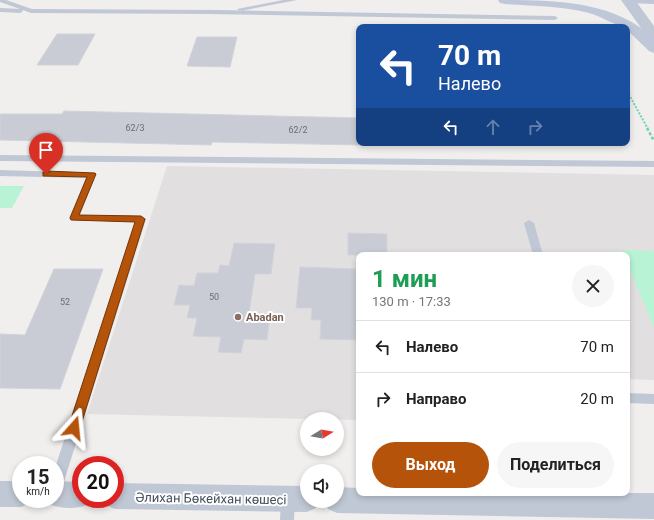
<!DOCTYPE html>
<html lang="ru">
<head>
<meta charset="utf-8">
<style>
	body { margin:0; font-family:Roboto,sans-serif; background:#f6f6f6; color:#222; height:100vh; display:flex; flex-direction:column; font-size:15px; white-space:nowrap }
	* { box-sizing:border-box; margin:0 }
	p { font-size:13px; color:#767676 }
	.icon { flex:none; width:22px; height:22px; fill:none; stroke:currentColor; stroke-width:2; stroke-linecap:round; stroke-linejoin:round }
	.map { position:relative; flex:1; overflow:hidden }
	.details { position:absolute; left:356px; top:252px; width:274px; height:244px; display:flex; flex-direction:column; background:#fff; border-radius:8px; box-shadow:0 2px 6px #0003 }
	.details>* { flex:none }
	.banner { position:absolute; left:356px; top:24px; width:274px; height:122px; border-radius:8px; box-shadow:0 2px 6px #0003; background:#1a4fa0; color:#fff; overflow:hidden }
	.needle { width:26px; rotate:79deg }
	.fabs { position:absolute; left:300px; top:412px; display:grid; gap:8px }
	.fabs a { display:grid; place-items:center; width:44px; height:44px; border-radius:50%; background:#fff; box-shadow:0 2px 6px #0003; font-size:20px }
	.speed { position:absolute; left:12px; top:456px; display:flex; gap:8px; font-size:20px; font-weight:700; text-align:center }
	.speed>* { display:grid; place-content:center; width:52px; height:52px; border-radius:50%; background:#fff; box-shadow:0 2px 6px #0003; line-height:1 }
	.speed small { font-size:10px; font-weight:400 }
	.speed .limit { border:6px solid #d22; background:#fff; color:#111 }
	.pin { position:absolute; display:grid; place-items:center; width:34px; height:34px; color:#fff; margin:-41px -17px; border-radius:50% 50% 50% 0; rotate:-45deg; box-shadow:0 0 4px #0007 }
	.pin .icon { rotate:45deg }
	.me { position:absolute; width:44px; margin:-22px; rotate:18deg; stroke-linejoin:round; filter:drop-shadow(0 0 3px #0008) }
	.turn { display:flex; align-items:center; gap:14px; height:84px; padding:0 16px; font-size:18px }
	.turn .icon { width:52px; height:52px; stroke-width:2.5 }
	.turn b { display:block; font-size:28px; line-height:34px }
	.lanes { display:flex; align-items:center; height:38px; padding:0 16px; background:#0003; justify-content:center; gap:20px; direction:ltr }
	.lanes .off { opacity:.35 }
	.round { display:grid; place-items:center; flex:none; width:42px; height:42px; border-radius:21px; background:#f6f6f6 }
	.summary { display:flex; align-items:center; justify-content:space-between; height:68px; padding:0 16px }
	h1 { font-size:24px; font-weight:700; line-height:30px; color:#1e9e55 }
	.primary-button { display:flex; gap:8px; margin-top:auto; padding:8px 16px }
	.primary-button a { flex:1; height:46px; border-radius:24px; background:#b45309; color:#fff; font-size:16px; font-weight:700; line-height:46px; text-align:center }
	.primary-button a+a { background:#f6f6f6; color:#222 }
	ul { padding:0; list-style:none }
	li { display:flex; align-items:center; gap:12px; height:52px; padding:0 16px; border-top:1px solid #e0e0e0 }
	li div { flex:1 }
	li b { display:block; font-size:15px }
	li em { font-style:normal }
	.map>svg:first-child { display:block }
</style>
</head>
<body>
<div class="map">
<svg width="654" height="520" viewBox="0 0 654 520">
	<rect width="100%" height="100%" fill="#f1eeee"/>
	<path fill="#e2dfe0" d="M 167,166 L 654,175 L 654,380 L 627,379 L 627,255 L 359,255 L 359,420 L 87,414 Z"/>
	<path fill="#b8f3d6" d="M 0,186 L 24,186 L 12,208 L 0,208 Z
		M 622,250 L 654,251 L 654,328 L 627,263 L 627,255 L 624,255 Z"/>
	<path fill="#c9ccd4" stroke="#d1d3da" d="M 57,34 L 95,34 L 78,65 L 37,65 Z
		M 197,37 L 237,37 L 230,67 L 187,66 Z
		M 64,111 L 359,118 L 359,145 L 212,142 L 211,145 L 0,140 L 0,114 L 62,114 Z
		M 348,233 L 387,234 L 387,255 L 348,255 Z
		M 234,243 L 275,244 L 271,274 L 255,274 L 249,313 L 270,314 L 267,340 L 244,339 L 241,353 L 218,352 L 221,337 L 193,336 L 197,318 L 187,318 L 190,305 L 174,305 L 179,285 L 194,286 L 197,273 L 218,273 L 220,265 L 229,266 Z
		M 300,267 L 359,269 L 359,340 L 320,339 L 321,320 L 311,320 L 312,308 L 296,308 Z
		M 54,269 L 103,269 L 60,389 L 0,388 L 0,334 L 25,335 Z"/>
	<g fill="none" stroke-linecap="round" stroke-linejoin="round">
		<path stroke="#6dd4ae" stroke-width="2" stroke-dasharray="2 1.5" stroke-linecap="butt" d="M 627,91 L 648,129"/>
		<path stroke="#6dd4ae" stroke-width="2.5" stroke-dasharray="3 2" stroke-linecap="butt" d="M 647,128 L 654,141"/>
		<path fill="#c0c8d5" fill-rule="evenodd" d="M 0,0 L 6,0 L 32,9 L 218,10 L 555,16 L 558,18 L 555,20 L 209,14 L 31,13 L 23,10 L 22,12 L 20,13 L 0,12 L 0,8 L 20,9 L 0,2 Z
			M 283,0 L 297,0 L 240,11 L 237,9 Z
			M 0,155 L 654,161 L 654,167 L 0,161 Z
			M 0,170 L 95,173 L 96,175 L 80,215 L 141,216 L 146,219 L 62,488 L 60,493 L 55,495 L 55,468 L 135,222 L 71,220 L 69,218 L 86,178 L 0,176 Z
			M 529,220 L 534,223 L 543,255 L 533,255 L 524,223 Z
			M 627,393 L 654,394 L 654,404 L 627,403 Z
			M 288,492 L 293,494 L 295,499 L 294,520 L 280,520 L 281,499 L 283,494 Z"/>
		<path fill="#c0c8d5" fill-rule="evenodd" d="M 0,481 L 21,481 L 21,499 L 32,499 L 30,503 L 21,507 L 0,507 Z
			M 55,481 L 81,482 L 81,499 L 92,499 L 90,504 C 76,510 60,509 46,503 L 44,499 L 55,499 Z
			M 115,483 L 307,486 L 307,501 L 319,501 L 316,508 L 307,512 L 115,509 L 106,505 L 103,499 L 115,499 Z
			M 337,487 L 359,488 L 359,493 L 654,493 L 654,519 L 337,513 L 328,509 L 325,501 L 337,501 Z"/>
		<path fill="#c0c8d5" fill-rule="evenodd" d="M 621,0 L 635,0 L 654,26 L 654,40 L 649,39 Z"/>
		<path fill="#bfc8d9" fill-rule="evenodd" d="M 498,0 C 551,0 615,0 654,39 L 654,53 L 649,51 L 627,30 L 627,27 C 617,27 601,16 589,13 C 562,6 533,6 505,4 L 500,3 Z
			M 623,0 L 654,0 L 654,4 L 625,3 Z"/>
	</g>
	<path fill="#b45309" stroke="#753606" d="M 46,171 L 95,173 L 96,174 L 79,215 L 141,216 L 145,219 L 80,428 L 78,432 L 74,433 L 70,432 L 68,428 L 135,222 L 71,220 L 70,218 L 87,177 L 43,176 L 43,172 Z"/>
	<circle fill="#8d6e63" stroke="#fff" stroke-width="1.5" cx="238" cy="317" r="4"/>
	<g text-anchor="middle" stroke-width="4" stroke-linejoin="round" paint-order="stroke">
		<g font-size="9" fill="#666e7b">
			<text x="135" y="131">62/3</text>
			<text x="298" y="133">62/2</text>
			<text x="214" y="300">50</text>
			<text x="65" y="305">52</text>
		</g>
		<g font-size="11" font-weight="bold" fill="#785e54" stroke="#fff" text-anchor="start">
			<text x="246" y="321">Abadan</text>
		</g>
		<g font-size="13" fill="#454e5d" stroke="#fff">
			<text transform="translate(211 498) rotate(1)" y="5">Әлихан Бөкейхан көшесі</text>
		</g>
	</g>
</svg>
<div class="fabs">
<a><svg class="needle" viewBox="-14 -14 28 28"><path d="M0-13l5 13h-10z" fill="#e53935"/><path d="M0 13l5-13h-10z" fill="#767676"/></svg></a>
<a><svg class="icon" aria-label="sound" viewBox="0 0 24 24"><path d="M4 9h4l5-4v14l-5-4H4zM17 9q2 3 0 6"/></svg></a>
</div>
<div class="speed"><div>15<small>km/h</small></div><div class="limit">20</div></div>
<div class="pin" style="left:46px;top:174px;background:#d93025"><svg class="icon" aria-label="arrive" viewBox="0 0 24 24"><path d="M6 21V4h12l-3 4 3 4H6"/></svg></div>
<svg class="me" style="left:74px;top:428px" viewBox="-20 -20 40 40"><path d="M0-17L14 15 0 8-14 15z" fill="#b45309" stroke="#fff" stroke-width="4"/></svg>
<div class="banner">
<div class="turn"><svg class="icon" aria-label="left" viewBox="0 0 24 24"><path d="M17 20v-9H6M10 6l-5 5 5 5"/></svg><div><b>70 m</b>Налево</div></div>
<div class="lanes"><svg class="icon" aria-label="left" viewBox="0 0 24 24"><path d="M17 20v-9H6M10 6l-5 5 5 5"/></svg><svg class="icon off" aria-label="ahead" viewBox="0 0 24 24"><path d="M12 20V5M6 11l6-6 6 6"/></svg><svg class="icon off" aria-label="right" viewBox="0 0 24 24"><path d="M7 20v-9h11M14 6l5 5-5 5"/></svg></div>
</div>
<section class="details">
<div class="summary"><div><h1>1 мин</h1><p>130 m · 17:33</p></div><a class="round"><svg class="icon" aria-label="close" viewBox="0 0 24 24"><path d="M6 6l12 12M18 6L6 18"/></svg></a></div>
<ul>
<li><svg class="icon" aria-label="left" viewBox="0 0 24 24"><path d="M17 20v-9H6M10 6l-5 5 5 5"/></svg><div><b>Налево</b></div><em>70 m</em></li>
<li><svg class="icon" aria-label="right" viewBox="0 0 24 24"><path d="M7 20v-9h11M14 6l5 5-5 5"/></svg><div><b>Направо</b></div><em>20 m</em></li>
</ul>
<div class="primary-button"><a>Выход</a><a>Поделиться</a></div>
</section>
</div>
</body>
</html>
